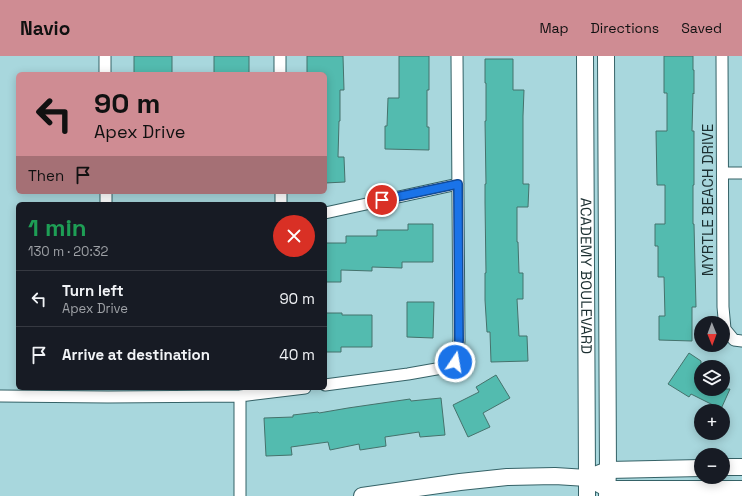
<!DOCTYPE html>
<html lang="en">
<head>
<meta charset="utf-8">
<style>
	body { margin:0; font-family:"Space Grotesk",sans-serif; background:#242831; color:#f1f3f6; height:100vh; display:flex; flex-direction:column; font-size:15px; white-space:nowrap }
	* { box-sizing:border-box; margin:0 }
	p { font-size:13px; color:#9ea1a6 }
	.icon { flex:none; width:22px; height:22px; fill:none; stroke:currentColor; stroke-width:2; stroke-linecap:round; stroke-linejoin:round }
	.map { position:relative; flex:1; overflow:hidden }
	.panel { position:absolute; left:16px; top:146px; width:311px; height:188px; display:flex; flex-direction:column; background:#171b24; border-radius:6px; box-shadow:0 2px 10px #0003 }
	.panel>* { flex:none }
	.banner { position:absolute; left:16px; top:16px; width:311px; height:122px; border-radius:6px; box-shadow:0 2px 10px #0003; background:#cf8c93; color:#111; overflow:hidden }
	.needle { width:26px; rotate:179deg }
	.fabs { position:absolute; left:694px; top:260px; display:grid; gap:8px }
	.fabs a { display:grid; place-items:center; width:36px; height:36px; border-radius:50%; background:#171b24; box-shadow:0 2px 10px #0003; font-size:20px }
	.pin { position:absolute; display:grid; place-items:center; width:34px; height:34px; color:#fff; margin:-17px; border:2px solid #fff; border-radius:50%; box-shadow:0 1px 4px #0007 }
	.me { position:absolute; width:44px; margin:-22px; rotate:12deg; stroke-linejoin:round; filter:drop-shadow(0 0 3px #0008) }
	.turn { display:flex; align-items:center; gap:14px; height:84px; padding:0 12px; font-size:18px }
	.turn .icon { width:52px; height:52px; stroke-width:2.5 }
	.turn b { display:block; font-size:28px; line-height:34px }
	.then { display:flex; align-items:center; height:38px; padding:0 12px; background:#0003; gap:8px; font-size:15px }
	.round { display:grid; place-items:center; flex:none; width:42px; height:42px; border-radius:21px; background:#242831 }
	.overview { display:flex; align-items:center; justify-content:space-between; height:68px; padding:0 12px }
	h1 { font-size:24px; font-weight:700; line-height:30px; color:#1e9e55 }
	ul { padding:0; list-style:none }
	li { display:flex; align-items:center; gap:12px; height:56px; padding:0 12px; border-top:1px solid #363941 }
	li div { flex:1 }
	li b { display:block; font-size:15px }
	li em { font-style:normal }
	header { display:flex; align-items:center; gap:24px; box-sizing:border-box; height:56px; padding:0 20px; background:#cf8c93; color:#111 }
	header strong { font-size:19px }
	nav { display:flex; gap:22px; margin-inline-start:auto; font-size:14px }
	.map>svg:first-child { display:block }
</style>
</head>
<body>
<header>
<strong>Navio</strong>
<nav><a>Map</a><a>Directions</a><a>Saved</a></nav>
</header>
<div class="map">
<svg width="742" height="440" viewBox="0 0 742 440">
	<rect width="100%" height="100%" fill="#a8d7dd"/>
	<path fill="#53bbaf" stroke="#45726c" d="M 134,0 L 172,0 L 172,18 L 134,18 Z
		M 214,0 L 249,0 L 249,18 L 214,18 Z
		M 307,0 L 343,0 L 344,34 L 340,34 L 340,65 L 339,65 L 338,101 L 344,101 L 345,126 L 325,127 L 325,18 L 307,18 Z
		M 399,0 L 429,0 L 429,34 L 427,34 L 427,71 L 429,71 L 429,94 L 385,93 L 385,70 L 387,70 L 388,42 L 399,42 Z
		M 664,0 L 693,0 L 693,14 L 694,14 L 694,38 L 693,37 L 692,75 L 694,75 L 694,129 L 693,129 L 693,168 L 694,168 L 696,251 L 692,251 L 692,285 L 659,284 L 659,260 L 665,260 L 664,221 L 658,221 L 658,190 L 655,190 L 655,168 L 665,168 L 665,129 L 657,129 L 656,75 L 667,75 L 667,37 L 664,37 Z
		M 485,3 L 513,3 L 513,34 L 524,34 L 523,60 L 523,128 L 529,128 L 528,151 L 517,151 L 517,186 L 518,186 L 519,217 L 523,217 L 523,243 L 517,243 L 519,280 L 527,280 L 528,305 L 491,306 L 490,276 L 487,276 L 485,244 L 485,217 L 486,217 L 485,146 L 485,128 L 486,128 L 485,65 L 486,65 L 486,27 L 485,27 Z
		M 408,168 L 433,168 L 433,206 L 402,206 L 402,212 L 372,211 L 372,215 L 341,214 L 341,226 L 325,226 L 325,187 L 346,187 L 346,180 L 377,180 L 377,174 L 408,174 Z
		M 407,246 L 434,246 L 433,282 L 407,281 Z
		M 325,257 L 342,257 L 342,259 L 372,259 L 372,291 L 341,291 L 341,296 L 325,296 Z
		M 689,297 L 701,305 L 701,333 L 730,333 L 721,353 L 691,338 L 689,341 L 668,328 Z
		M 496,319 L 510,342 L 483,357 L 490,371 L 468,381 L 453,349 L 479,336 L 476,331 Z
		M 441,342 L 445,379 L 420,381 L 419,376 L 385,381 L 386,390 L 360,394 L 359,388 L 330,394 L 328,386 L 291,391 L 292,399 L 266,400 L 264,362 L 293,361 L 293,359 L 318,356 L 319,357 L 348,352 L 410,343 L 411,345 Z"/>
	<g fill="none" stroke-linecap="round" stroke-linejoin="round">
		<g stroke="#356267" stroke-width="13">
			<path id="street" d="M 105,0 L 105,18
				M 280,0 L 280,18
				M 722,0 L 723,251 L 725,273 L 734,284 L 742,285
				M 723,117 L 742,117
				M 106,136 L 106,148
				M 281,136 L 281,148
				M 325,157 L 458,128
				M 325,329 L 408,318 L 442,312 L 455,306 L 458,299 L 459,284 L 457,0
				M 0,340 L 108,341 L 240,340 L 305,332
				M 240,340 L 240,440"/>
		</g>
		<g stroke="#356267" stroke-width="18">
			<g id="secondary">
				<path id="s1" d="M 585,0 L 587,422 L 587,440"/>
				<path d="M 606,0 L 608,414 L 607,440"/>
				<path d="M 723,411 L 742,411"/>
				<path d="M 599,428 L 608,433 L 742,433"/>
				<path d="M 362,440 L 460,426 L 507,421 L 555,420 L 587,422 L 608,414 L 701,412"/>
			</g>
		</g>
		<use href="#street" stroke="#fff" stroke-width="11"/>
		<use href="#secondary" stroke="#fff" stroke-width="16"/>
	</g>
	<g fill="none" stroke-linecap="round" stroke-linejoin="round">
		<g stroke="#114b97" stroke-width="10">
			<path id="route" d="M 382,144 L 458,128 L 459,284 L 458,299 L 455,306"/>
		</g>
		<use href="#route" stroke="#1a73e8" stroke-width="7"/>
	</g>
	<g text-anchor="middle" stroke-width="3" stroke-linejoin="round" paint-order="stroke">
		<g font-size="15" fill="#1c2f31" stroke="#a8d7dd">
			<text transform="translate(708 144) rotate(-90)" y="5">MYRTLE BEACH DRIVE</text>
			<text dy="5" stroke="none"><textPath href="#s1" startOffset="220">ACADEMY BOULEVARD</textPath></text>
		</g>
	</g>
</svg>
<div class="fabs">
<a><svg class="needle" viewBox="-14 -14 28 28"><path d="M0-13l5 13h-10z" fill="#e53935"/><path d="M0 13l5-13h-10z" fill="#9ea1a6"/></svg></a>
<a><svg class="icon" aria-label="layers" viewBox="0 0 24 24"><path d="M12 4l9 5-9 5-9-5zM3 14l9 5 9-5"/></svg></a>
<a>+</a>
<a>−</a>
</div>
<div class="pin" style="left:382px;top:144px;background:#d93025"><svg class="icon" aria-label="arrive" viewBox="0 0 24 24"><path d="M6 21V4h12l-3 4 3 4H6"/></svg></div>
<svg class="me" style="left:455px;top:306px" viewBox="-20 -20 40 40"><circle r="17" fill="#1a73e8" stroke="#fff" stroke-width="3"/><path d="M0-11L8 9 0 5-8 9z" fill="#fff"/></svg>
<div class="banner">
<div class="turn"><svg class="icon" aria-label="left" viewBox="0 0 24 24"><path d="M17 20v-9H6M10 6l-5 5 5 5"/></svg><div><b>90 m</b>Apex Drive</div></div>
<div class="then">Then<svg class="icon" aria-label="arrive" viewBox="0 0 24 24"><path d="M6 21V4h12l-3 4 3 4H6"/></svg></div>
</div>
<section class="panel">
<div class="overview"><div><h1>1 min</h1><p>130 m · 20:32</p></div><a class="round" style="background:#d93025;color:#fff"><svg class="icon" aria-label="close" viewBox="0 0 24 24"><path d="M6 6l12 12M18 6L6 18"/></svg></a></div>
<ul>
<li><svg class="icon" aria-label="left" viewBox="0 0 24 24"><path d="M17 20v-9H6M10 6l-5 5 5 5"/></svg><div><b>Turn left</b><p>Apex Drive</p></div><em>90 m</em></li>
<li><svg class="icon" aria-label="arrive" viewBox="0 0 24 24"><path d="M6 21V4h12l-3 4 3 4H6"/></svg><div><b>Arrive at destination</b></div><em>40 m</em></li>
</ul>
</section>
</div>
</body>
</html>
